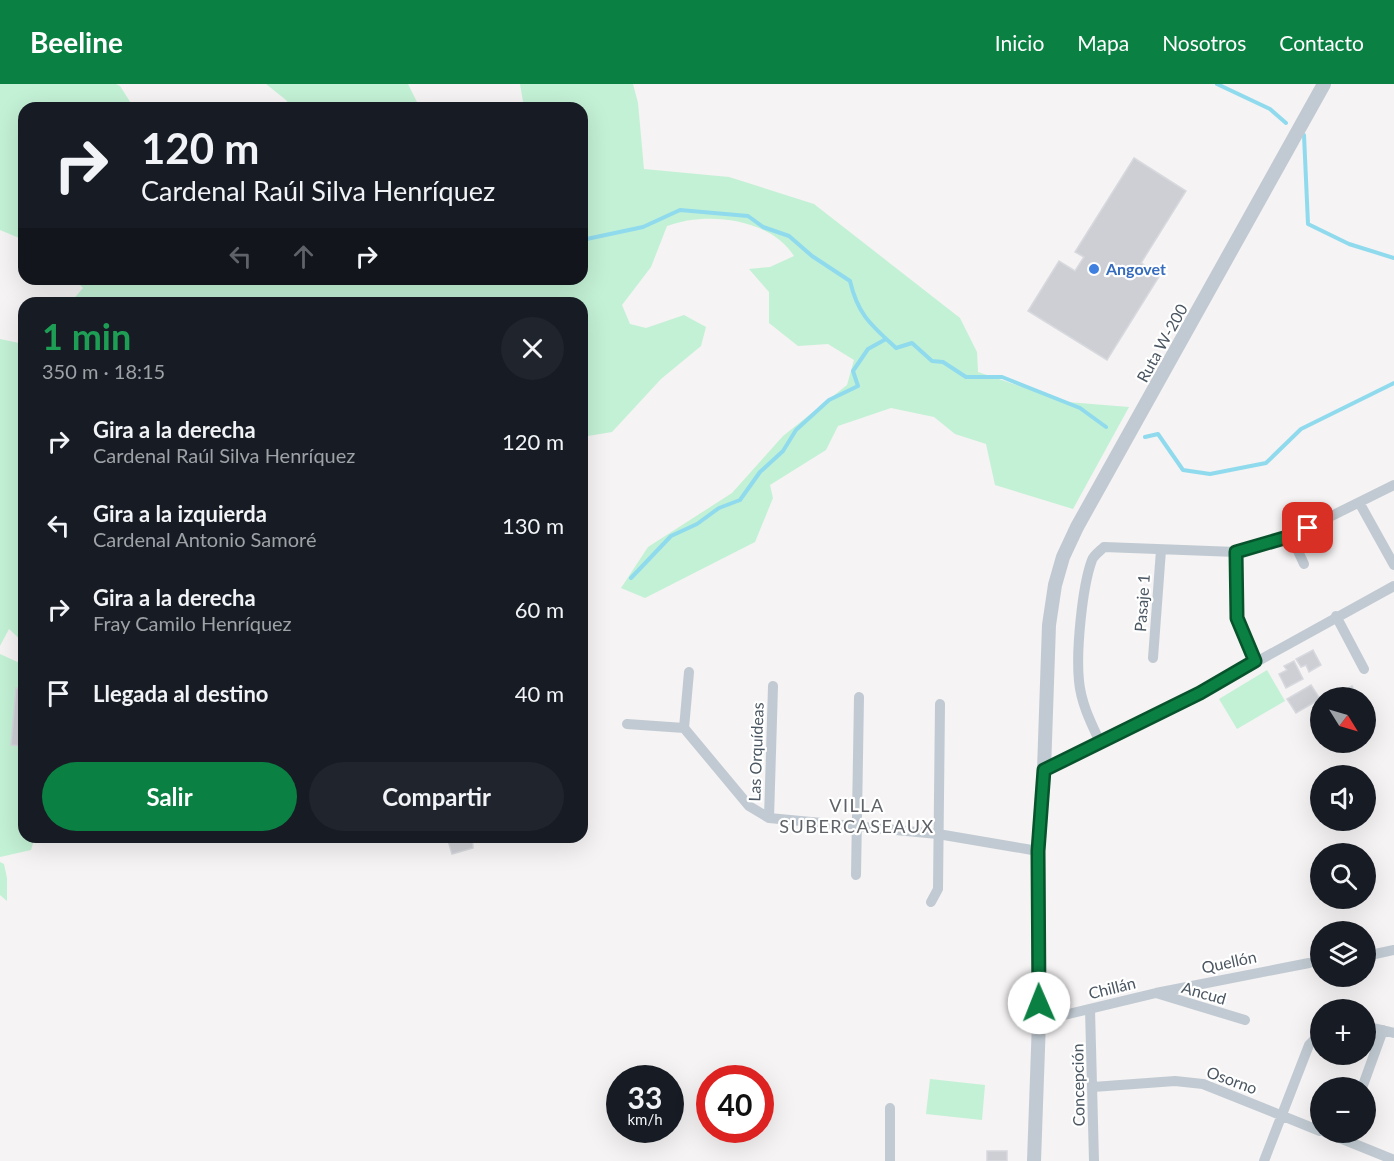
<!DOCTYPE html>
<html lang="es">
<head>
<meta charset="utf-8">
<style>
	body { margin:0; font-family:Lato,sans-serif; background:#20242c; color:#f1f3f6; height:100vh; display:flex; flex-direction:column; font-size:22px; white-space:nowrap }
	* { box-sizing:border-box; margin:0 }
	p { font-size:20px; color:#9ea1a6 }
	.icon { flex:none; width:33px; height:33px; fill:none; stroke:currentColor; stroke-width:2; stroke-linecap:round; stroke-linejoin:round }
	.map { position:relative; flex:1; overflow:hidden }
	.drawer { position:absolute; left:18px; top:213px; width:570px; height:546px; display:flex; flex-direction:column; background:#171b24; border-radius:18px; box-shadow:0 6px 24px #0002 }
	.drawer>* { flex:none }
	.top-card { position:absolute; left:18px; top:18px; width:570px; height:183px; border-radius:18px; box-shadow:0 6px 24px #0002; background:#171b24; color:#f1f3f6; overflow:hidden }
	.needle { width:39px; rotate:127deg }
	.controls { position:absolute; left:1310px; top:603px; display:grid; gap:12px }
	.controls a { display:grid; place-items:center; width:66px; height:66px; border-radius:50%; background:#171b24; box-shadow:0 6px 24px #0002; font-size:30px }
	.speed { position:absolute; left:606px; top:981px; display:flex; gap:12px; font-size:30px; font-weight:700; text-align:center }
	.speed>* { display:grid; place-content:center; width:78px; height:78px; border-radius:50%; background:#171b24; box-shadow:0 6px 24px #0002; line-height:1 }
	.speed small { font-size:15px; font-weight:400 }
	.speed .limit { border:9px solid #d22; background:#fff; color:#111 }
	.pin { position:absolute; display:grid; place-items:center; width:51px; height:51px; color:#fff; margin:-26px; border-radius:12px; box-shadow:0 3px 9px #0006 }
	.me { position:absolute; width:66px; margin:-33px; rotate:359deg; stroke-linejoin:round; filter:drop-shadow(0 0 4px #0008) }
	.turn { display:flex; align-items:center; gap:21px; height:126px; padding:0 24px; font-size:27px }
	.turn .icon { width:78px; height:78px; stroke-width:2.5 }
	.turn b { display:block; font-size:42px; line-height:51px }
	.lanes { display:flex; align-items:center; height:57px; padding:0 24px; background:#0003; justify-content:center; gap:30px; direction:ltr }
	.lanes .off { opacity:.35 }
	.round { display:grid; place-items:center; flex:none; width:63px; height:63px; border-radius:32px; background:#20242c }
	.headline { display:flex; align-items:center; justify-content:space-between; height:102px; padding:0 24px }
	h1 { font-size:36px; font-weight:700; line-height:45px; color:#1e9e55 }
	.action { display:flex; gap:12px; margin-top:auto; padding:12px 24px }
	.action a { flex:1; height:69px; border-radius:36px; background:#0b8043; color:#fff; font-size:24px; font-weight:700; line-height:69px; text-align:center }
	.action a+a { background:#20242c; color:#f1f3f6 }
	ul { padding:0; list-style:none }
	li { display:flex; align-items:center; gap:18px; height:84px; padding:0 24px }
	li div { flex:1 }
	li b { display:block; font-size:22px }
	li em { font-style:normal }
	header { display:flex; align-items:center; gap:36px; box-sizing:border-box; height:84px; padding:0 30px; background:#0b8043; color:#fff }
	header strong { font-size:28px }
	nav { display:flex; gap:33px; margin-inline-start:auto; font-size:21px }
	.map>svg:first-child { display:block }
</style>
</head>
<body>
<header>
<strong>Beeline</strong>
<nav><a>Inicio</a><a>Mapa</a><a>Nosotros</a><a>Contacto</a></nav>
</header>
<div class="map">
<svg width="1394" height="1077" viewBox="0 0 1394 1077">
	<rect width="100%" height="100%" fill="#f5f3f3"/>
	<path fill="#c3f1d5" d="M 0,0 L 116,0 L 120,2 L 134,24 L 24,24 L 24,156 L 0,146 Z
		M 266,0 L 408,0 L 420,24 L 292,24 L 286,16 Z
		M 520,0 L 633,0 L 638,19 L 644,85 L 729,93 L 814,120 L 960,234 L 977,268 L 978,288 L 1067,318 L 1129,323 L 1073,425 L 995,401 L 986,360 L 955,350 L 934,333 L 891,324 L 838,342 L 826,366 L 770,401 L 773,414 L 755,458 L 645,514 L 621,504 L 648,463 L 732,409 L 783,352 L 847,301 L 854,276 L 828,260 L 798,262 L 769,239 L 769,208 L 749,185 L 770,183 L 794,172 C 770,134 706,127 667,142 L 651,183 L 622,221 L 630,240 L 646,244 L 684,231 L 706,243 L 701,262 L 661,295 L 612,348 L 582,353 L 582,219 L 70,219 L 83,204 L 74,195 L 582,195 L 582,24 L 524,24 Z
		M 0,255 L 24,260 L 24,559 L 9,545 L 0,562 Z
		M 0,570 L 24,581 L 19,611 L 24,630 L 24,671 L 20,692 L 24,699 L 24,753 L 35,753 L 31,766 L 0,773 Z
		M 1267,586 L 1285,617 L 1237,645 L 1219,615 Z
		M 0,778 L 4,780 L 7,794 L 7,817 L 0,811 Z
		M 930,995 L 985,1001 L 982,1036 L 926,1030 Z"/>
	<g fill="none" stroke-linecap="round" stroke-linejoin="round">
		<path stroke="#90daee" stroke-width="4" d="M 1217,0 L 1270,25 L 1286,39
			M 1304,51 L 1308,140 L 1349,160 L 1394,174
			M 582,156 L 643,143 L 680,126 L 748,132 L 763,143 L 789,152 L 812,172 L 850,197 C 858,231 871,241 896,264 L 912,259 L 932,277 L 943,278 L 966,293 L 1002,293 L 1080,324 L 1106,343
			M 1145,353 L 1158,350 L 1183,386 L 1210,390 L 1266,379 L 1301,345 L 1394,299
			M 631,494 L 671,452 L 697,440 L 719,424 L 740,416 L 760,388 L 783,367 L 796,346 L 829,316 L 858,302 L 853,287 L 868,265 L 886,255"/>
	</g>
	<path fill="#cdcfd5" stroke="#d7d9de" stroke-width="1.5" d="M 1134,74 L 1186,107 L 1141,179 L 1160,191 L 1107,276 L 1028,227 L 1059,177 L 1075,187 L 1084,173 L 1075,168 Z
		M 1313,566 L 1321,581 L 1309,588 L 1306,581 L 1301,583 L 1296,575 Z
		M 1294,577 L 1303,595 L 1286,604 L 1279,590 L 1287,586 L 1284,582 Z
		M 1311,601 L 1320,615 L 1296,629 L 1287,615 Z
		M 1352,602 L 1358,614 L 1331,614 Z
		M 16,604 L 24,605 L 24,662 L 11,661 Z
		M 447,753 L 472,753 L 473,764 L 452,770 Z
		M 987,1067 L 1007,1067 L 1007,1077 L 987,1077 Z"/>
	<g fill="none" stroke-linecap="round" stroke-linejoin="round">
		<path stroke="#c1cad2" stroke-width="10" d="M 1360,420 L 1394,481
			M 1291,452 L 1304,480
			M 1236,468 L 1237,534 L 1255,577
			M 1336,532 L 1364,585
			M 1153,574 L 1161,466
			M 627,640 L 684,644 L 749,722 L 769,734 L 938,750 L 1038,767
			M 684,644 L 689,588
			M 1100,658 C 1091,639 1081,619 1079,597 C 1076,568 1082,503 1092,476 C 1094,471 1100,467 1104,463 L 1236,468 L 1291,452 L 1394,401
			M 1044,686 L 1200,609 L 1394,502
			M 769,734 L 773,602
			M 856,791 L 859,613
			M 931,818 L 938,805 L 940,620
			M 1366,872 L 1394,866
			M 1156,909 L 1245,936
			M 1090,925 L 1094,1077
			M 1039,937 L 1156,909 L 1309,879
			M 1365,942 L 1394,949
			M 1093,1003 L 1175,997 L 1203,1000 L 1320,1047
			M 1362,1004 L 1383,946
			M 1325,1048 L 1394,1076
			M 890,1077 L 890,1024
			M 1264,1077 L 1309,961 L 1320,950"/>
		<path stroke="#c1cad2" stroke-width="14" d="M 1034,1077 L 1039,937 L 1038,767 L 1044,686 L 1049,541 L 1055,501 L 1063,473 L 1077,443 L 1324,0"/>
	</g>
	<g fill="none" stroke-linecap="round" stroke-linejoin="round">
		<g stroke="#07532c" stroke-width="15">
			<path id="route" d="M 1039,919 L 1038,767 L 1044,686 L 1200,609 L 1255,577 L 1237,534 L 1236,468 L 1291,452 L 1308,444"/>
		</g>
		<use href="#route" stroke="#0b8043" stroke-width="10"/>
	</g>
	<circle fill="#3f7fe0" stroke="#fff" stroke-width="2" cx="1094" cy="185" r="6"/>
	<g text-anchor="middle" stroke-width="4.5" stroke-linejoin="round" paint-order="stroke">
		<g font-size="16" font-weight="bold" fill="#366cbe" stroke="#fff" text-anchor="start">
			<text x="1106" y="191">Angovet</text>
		</g>
		<g font-size="16" fill="#4a5661" stroke="#fff">
			<text transform="translate(1162 259) rotate(-61)" y="6">Ruta W-200</text>
			<text transform="translate(1142 519) rotate(-86)" y="6">Pasaje 1</text>
			<text transform="translate(756 668) rotate(-88)" y="6">Las Orquídeas</text>
			<text transform="translate(1229 878) rotate(-12)" y="6">Quellón</text>
			<text transform="translate(1112 904) rotate(-14)" y="6">Chillán</text>
			<text transform="translate(1204 909) rotate(16)" y="6">Ancud</text>
			<text transform="translate(1232 996) rotate(20)" y="6">Osorno</text>
			<text transform="translate(1078 1001) rotate(-91)" y="6">Concepción</text>
		</g>
		<g font-size="18" letter-spacing="1.5" fill="#5f6368" stroke="#fff">
			<text x="857" y="728">VILLA<tspan x="857" dy="21">SUBERCASEAUX</tspan></text>
		</g>
	</g>
</svg>
<div class="controls">
<a><svg class="needle" viewBox="-14 -14 28 28"><path d="M0-13l5 13h-10z" fill="#e53935"/><path d="M0 13l5-13h-10z" fill="#9ea1a6"/></svg></a>
<a><svg class="icon" aria-label="sound" viewBox="0 0 24 24"><path d="M4 9h4l5-4v14l-5-4H4zM17 9q2 3 0 6"/></svg></a>
<a><svg class="icon" aria-label="search" viewBox="0 0 24 24"><circle cx="10" cy="10" r="6"/><path d="M15 15l6 6"/></svg></a>
<a><svg class="icon" aria-label="layers" viewBox="0 0 24 24"><path d="M12 4l9 5-9 5-9-5zM3 14l9 5 9-5"/></svg></a>
<a>+</a>
<a>−</a>
</div>
<div class="speed"><div>33<small>km/h</small></div><div class="limit">40</div></div>
<div class="pin" style="left:1308px;top:444px;background:#d93025"><svg class="icon" aria-label="arrive" viewBox="0 0 24 24"><path d="M6 21V4h12l-3 4 3 4H6"/></svg></div>
<svg class="me" style="left:1039px;top:919px" viewBox="-20 -20 40 40"><circle r="19" fill="#fff"/><path d="M0-13L10 11 0 6-10 11z" fill="#0b8043"/></svg>
<div class="top-card">
<div class="turn"><svg class="icon" aria-label="right" viewBox="0 0 24 24"><path d="M7 20v-9h11M14 6l5 5-5 5"/></svg><div><b>120 m</b>Cardenal Raúl Silva Henríquez</div></div>
<div class="lanes"><svg class="icon off" aria-label="left" viewBox="0 0 24 24"><path d="M17 20v-9H6M10 6l-5 5 5 5"/></svg><svg class="icon off" aria-label="ahead" viewBox="0 0 24 24"><path d="M12 20V5M6 11l6-6 6 6"/></svg><svg class="icon" aria-label="right" viewBox="0 0 24 24"><path d="M7 20v-9h11M14 6l5 5-5 5"/></svg></div>
</div>
<section class="drawer">
<div class="headline"><div><h1>1 min</h1><p>350 m · 18:15</p></div><a class="round"><svg class="icon" aria-label="close" viewBox="0 0 24 24"><path d="M6 6l12 12M18 6L6 18"/></svg></a></div>
<ul>
<li><svg class="icon" aria-label="right" viewBox="0 0 24 24"><path d="M7 20v-9h11M14 6l5 5-5 5"/></svg><div><b>Gira a la derecha</b><p>Cardenal Raúl Silva Henríquez</p></div><em>120 m</em></li>
<li><svg class="icon" aria-label="left" viewBox="0 0 24 24"><path d="M17 20v-9H6M10 6l-5 5 5 5"/></svg><div><b>Gira a la izquierda</b><p>Cardenal Antonio Samoré</p></div><em>130 m</em></li>
<li><svg class="icon" aria-label="right" viewBox="0 0 24 24"><path d="M7 20v-9h11M14 6l5 5-5 5"/></svg><div><b>Gira a la derecha</b><p>Fray Camilo Henríquez</p></div><em>60 m</em></li>
<li><svg class="icon" aria-label="arrive" viewBox="0 0 24 24"><path d="M6 21V4h12l-3 4 3 4H6"/></svg><div><b>Llegada al destino</b></div><em>40 m</em></li>
</ul>
<div class="action"><a>Salir</a><a>Compartir</a></div>
</section>
</div>
</body>
</html>
